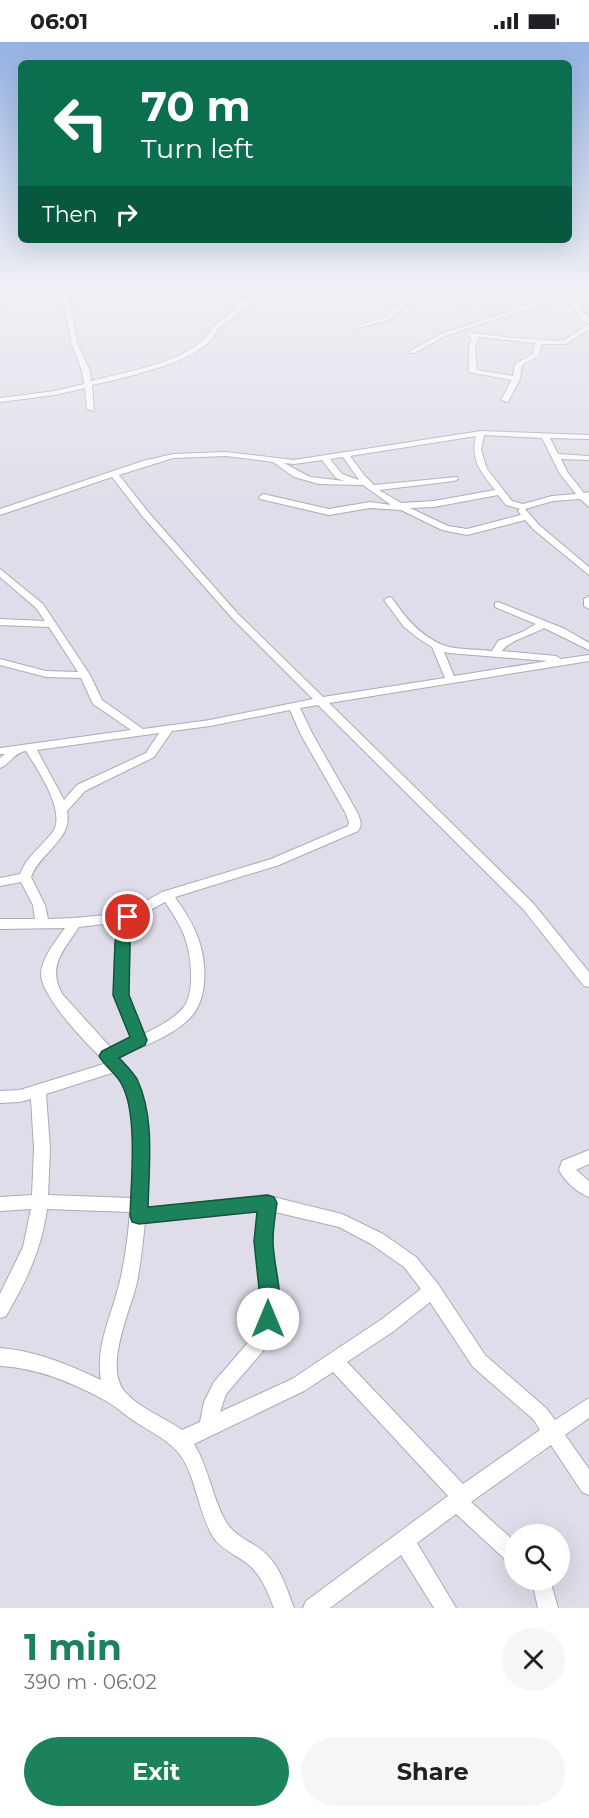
<!DOCTYPE html>
<html lang="en">
<head>
<meta charset="utf-8">
<style>
	body { margin:0; font-family:Montserrat,sans-serif; background:#f6f6f6; color:#202124; height:100vh; display:flex; flex-direction:column; font-size:22px; white-space:nowrap }
	* { box-sizing:border-box; margin:0 }
	p { font-size:20px; color:#757577 }
	.icon { flex:none; width:33px; height:33px; fill:none; stroke:currentColor; stroke-width:2; stroke-linecap:round; stroke-linejoin:round }
	.map { position:relative; height:1566px; overflow:hidden }
	.drawer { display:flex; flex-direction:column; background:#fff; flex:1 }
	.drawer>* { flex:none }
	.guide { position:absolute; left:18px; top:18px; width:554px; height:183px; border-radius:9px; box-shadow:0 6px 24px #0002; background:#0b6e4f; color:#fff; overflow:hidden }
	.controls { position:absolute; left:504px; top:1482px; display:grid; gap:12px }
	.controls a { display:grid; place-items:center; width:66px; height:66px; border-radius:50%; background:#fff; box-shadow:0 6px 24px #0002; font-size:30px }
	.pin { position:absolute; display:grid; place-items:center; width:51px; height:51px; color:#fff; margin:-26px; border:3px solid #fff; border-radius:50%; box-shadow:0 2px 6px #0007 }
	.me { position:absolute; width:66px; margin:-33px; rotate:0deg; stroke-linejoin:round; filter:drop-shadow(0 0 4px #0008) }
	.turn { display:flex; align-items:center; gap:21px; height:126px; padding:0 24px; font-size:27px }
	.turn .icon { width:78px; height:78px; stroke-width:2.5 }
	.turn b { display:block; font-size:42px; line-height:51px }
	.then { display:flex; align-items:center; height:57px; padding:0 24px; background:#0003; gap:12px; font-size:22px }
	.round { display:grid; place-items:center; flex:none; width:63px; height:63px; border-radius:32px; background:#f6f6f6 }
	.head { display:flex; align-items:center; justify-content:space-between; height:102px; padding:0 24px }
	h1 { font-size:36px; font-weight:700; line-height:45px; color:#1b825c }
	.primary-button { display:flex; gap:12px; margin-top:auto; padding:12px 24px }
	.primary-button a { flex:1; height:69px; border-radius:36px; background:#1b825c; color:#fff; font-size:24px; font-weight:700; line-height:69px; text-align:center }
	.primary-button a+a { background:#f6f6f6; color:#202124 }
	.status { display:flex; justify-content:space-between; align-items:center; height:42px; padding:0 30px; background:#fff; direction:ltr }
	.status svg { height:16px; fill:currentColor }
	.map>svg:first-child { display:block }
</style>
</head>
<body>
<div class="status"><b>06:01</b><svg viewBox="0 0 49 12"><path d="M0 12V9h3v3zM5 12V6h3v6zM10 12V3h3v9zM15 12V0h3v12zM26 1h20v11H26zM47 4h2v5h-2z"/></svg></div>
<div class="map">
<svg width="589" height="1566" viewBox="0 0 589 1566">
	<rect width="100%" height="100%" fill="#dfdde9"/>
	<g fill="none" stroke-linecap="round" stroke-linejoin="round">
		<g stroke="#acaab6" stroke-width="2">
			<path id="minor" d="M 29,247 L 39,247 L 0,262 L 0,258 Z
				M 61,247 L 67,247 L 78,303 L 90,329 L 91,339 C 125,330 198,319 213,284 C 227,276 232,267 245,258 L 247,247 L 253,247 L 250,260 C 237,270 233,278 218,286 C 209,319 122,336 92,343 L 94,369 L 87,367 L 85,346 L 55,353 L 0,360 L 0,356 L 55,349 L 84,342 L 82,329 L 72,303 Z
				M 434,247 L 444,247 L 412,259 L 388,278 L 358,286 L 355,284 L 384,276 L 408,257 Z
				M 479,247 C 499,247 517,257 536,259 C 550,261 571,247 588,247 L 571,253 L 589,277 L 589,282 L 583,279 L 566,255 L 447,293 L 414,311 L 410,311 L 410,309 L 443,291 L 532,262 L 516,258 L 486,264 L 486,262 L 509,256 L 493,252 L 464,264 L 460,264 L 460,262 L 486,250 Z
				M 589,282 L 589,287 L 566,302 L 542,302 L 538,314 L 522,323 L 520,337 L 508,360 L 501,358 L 512,338 L 469,330 L 469,305 L 472,296 L 466,292 L 466,290 L 511,296 L 563,299 ZM 479,295 L 535,301 L 533,312 L 515,322 L 513,334 L 477,328 L 475,305 Z
				M 481,389 L 589,393 L 589,397 L 550,396 L 558,412 L 589,414 L 589,418 L 561,417 L 568,431 L 584,451 L 589,450 L 589,465 L 580,457 L 553,459 L 525,467 L 539,483 L 589,525 L 589,533 L 533,487 L 525,478 L 467,493 L 442,488 L 401,468 L 370,466 L 329,473 L 260,457 L 259,455 L 263,452 L 329,467 L 370,460 L 391,463 L 363,443 L 319,442 L 294,435 L 273,420 L 226,414 L 173,416 L 119,433 L 149,471 L 238,572 L 323,655 L 445,636 L 432,605 L 419,597 L 404,585 L 384,558 L 389,555 L 392,556 C 406,577 424,598 449,605 C 463,608 478,607 492,609 L 498,599 L 522,590 L 536,582 L 495,565 L 495,561 L 498,560 L 565,587 L 589,601 L 589,608 L 544,586 C 532,593 508,599 502,609 L 556,614 L 561,617 L 589,613 L 589,619 L 329,661 L 533,861 L 589,930 L 589,945 L 584,944 L 523,867 L 318,663 L 300,666 L 313,693 L 357,770 C 360,777 363,782 358,789 L 279,823 L 175,855 C 183,867 191,878 196,891 C 207,916 210,958 188,978 C 169,996 142,1004 119,1015 C 127,1025 135,1034 139,1046 C 153,1079 149,1131 147,1166 L 265,1153 L 342,1172 L 383,1192 L 416,1215 L 438,1242 L 485,1313 L 546,1366 L 555,1378 L 589,1356 L 589,1376 L 565,1393 L 589,1427 L 589,1453 L 582,1450 L 551,1403 L 471,1460 L 514,1499 L 514,1522 L 507,1519 L 456,1472 L 417,1501 L 456,1566 L 434,1566 L 401,1513 L 330,1566 L 303,1566 L 306,1559 L 448,1454 L 333,1330 L 304,1349 L 194,1402 C 209,1426 212,1456 226,1480 C 236,1496 254,1500 266,1512 C 281,1526 287,1548 294,1566 L 274,1566 C 268,1551 262,1534 249,1523 C 237,1513 222,1508 213,1495 C 198,1470 197,1438 181,1414 C 170,1399 153,1391 137,1381 C 127,1375 118,1366 108,1360 C 74,1341 38,1326 0,1324 L 0,1306 C 36,1309 68,1322 101,1338 C 95,1305 111,1275 119,1243 C 125,1219 128,1194 130,1170 L 47,1167 C 42,1206 26,1240 6,1274 L 0,1276 L 0,1252 L 23,1205 L 31,1167 L 0,1169 L 0,1155 L 32,1153 L 34,1107 L 31,1057 L 20,1060 L 0,1061 L 0,1049 L 20,1048 L 107,1021 C 90,1006 41,955 41,932 C 42,915 56,899 65,886 L 0,887 L 0,877 L 35,877 L 33,863 L 21,840 L 0,844 L 0,836 L 20,832 C 27,814 41,805 52,791 C 68,771 37,727 26,709 C 15,710 10,722 0,726 L 0,716 L 5,712 L 0,712 L 0,706 L 131,688 L 93,662 L 81,636 L 46,635 L 0,623 L 0,617 L 46,629 L 78,630 L 49,585 L 0,583 L 0,577 L 45,579 L 36,566 L 0,535 L 0,527 L 43,562 L 90,633 L 102,658 L 143,687 L 210,678 L 313,657 L 232,576 L 143,475 L 112,435 L 0,473 L 0,467 L 143,419 L 173,412 L 226,410 L 294,418 ZM 484,393 L 542,396 L 560,432 L 576,452 L 552,454 L 523,462 L 512,459 L 487,427 L 481,408 ZM 476,394 C 470,419 481,430 495,448 L 434,459 L 401,461 L 379,448 L 454,439 L 458,437 L 457,435 L 374,443 L 364,433 L 350,414 ZM 343,415 L 359,438 L 342,432 L 330,417 ZM 322,418 L 336,436 L 344,439 L 310,435 L 284,421 L 294,422 ZM 498,453 L 506,463 L 520,467 L 518,469 L 521,473 L 467,487 L 448,484 L 410,466 L 434,465 ZM 444,610 L 449,611 L 548,619 L 454,634 ZM 290,668 L 301,693 L 345,770 L 349,780 L 348,784 L 271,817 L 162,850 L 125,871 L 75,876 L 48,877 L 45,863 L 31,835 C 40,810 73,798 67,769 L 85,749 L 154,715 L 172,689 L 210,684 ZM 159,691 L 146,711 L 77,743 L 64,758 L 37,708 ZM 165,860 C 172,870 179,881 184,893 C 191,910 196,951 183,966 C 173,978 157,985 144,992 L 128,953 L 130,900 L 134,877 ZM 120,880 L 116,900 L 114,953 L 132,997 L 111,1006 L 63,953 C 46,925 64,908 79,885 ZM 115,1030 C 139,1062 134,1118 131,1156 L 48,1153 L 50,1107 L 46,1052 ZM 259,1168 L 256,1199 L 261,1256 L 259,1277 L 251,1297 L 214,1340 L 204,1360 L 200,1380 L 182,1388 C 164,1375 140,1367 125,1350 C 103,1325 131,1268 137,1240 C 141,1220 143,1200 145,1180 ZM 275,1170 L 339,1185 L 371,1202 L 404,1225 L 421,1247 L 382,1277 L 292,1337 L 220,1370 L 226,1352 L 263,1309 L 277,1277 L 279,1256 L 272,1199 ZM 430,1260 L 473,1325 L 534,1378 L 540,1388 L 463,1442 L 347,1320 L 394,1289 Z
				M 589,554 L 589,567 L 584,564 L 584,557 Z
				M 589,1108 L 589,1122 L 576,1128 L 589,1139 L 589,1155 C 577,1150 565,1140 559,1128 L 562,1119 Z
				M 529,1538 L 550,1538 L 558,1566 L 538,1566 L 534,1548 Z"/>
		</g>
		<use href="#minor" fill="#fff" fill-rule="evenodd"/>
	</g>
	<linearGradient id="sky" x2="0" y2="1"><stop stop-color="#94b2e4"/><stop offset="0.53" stop-color="#f1f0f5"/><stop offset="1" stop-color="#f1f0f5" stop-opacity="0"/></linearGradient>
	<rect width="589" height="467" fill="url(#sky)"/>
	<path fill="#1b825c" stroke="#12543c" stroke-width="1.5" d="M 128,870 L 136,875 L 130,900 L 129,953 L 147,998 L 145,1003 L 119,1016 C 125,1022 132,1029 137,1037 C 155,1074 149,1124 148,1165 L 268,1153 L 274,1155 L 277,1161 C 275,1173 273,1186 273,1199 C 273,1226 287,1258 275,1284 L 268,1287 L 261,1284 L 259,1277 L 260,1256 L 254,1199 L 257,1170 L 139,1182 L 132,1180 L 130,1174 C 131,1141 138,1072 122,1043 C 117,1032 105,1025 99,1014 L 102,1009 L 130,995 L 113,953 L 115,900 L 121,875 Z"/>
</svg>
<div class="controls">
<a><svg class="icon" aria-label="search" viewBox="0 0 24 24"><circle cx="10" cy="10" r="6"/><path d="M15 15l6 6"/></svg></a>
</div>
<div class="pin" style="left:128px;top:875px;background:#d93025"><svg class="icon" aria-label="arrive" viewBox="0 0 24 24"><path d="M6 21V4h12l-3 4 3 4H6"/></svg></div>
<svg class="me" style="left:268px;top:1277px" viewBox="-20 -20 40 40"><circle r="19" fill="#fff"/><path d="M0-13L10 11 0 6-10 11z" fill="#1b825c"/></svg>
<div class="guide">
<div class="turn"><svg class="icon" aria-label="left" viewBox="0 0 24 24"><path d="M17 20v-9H6M10 6l-5 5 5 5"/></svg><div><b>70 m</b>Turn left</div></div>
<div class="then">Then<svg class="icon" aria-label="right" viewBox="0 0 24 24"><path d="M7 20v-9h11M14 6l5 5-5 5"/></svg></div>
</div>
</div>
<section class="drawer">
<div class="head"><div><h1>1 min</h1><p>390 m · 06:02</p></div><a class="round"><svg class="icon" aria-label="close" viewBox="0 0 24 24"><path d="M6 6l12 12M18 6L6 18"/></svg></a></div>
<div class="primary-button"><a>Exit</a><a>Share</a></div>
</section>
</body>
</html>
